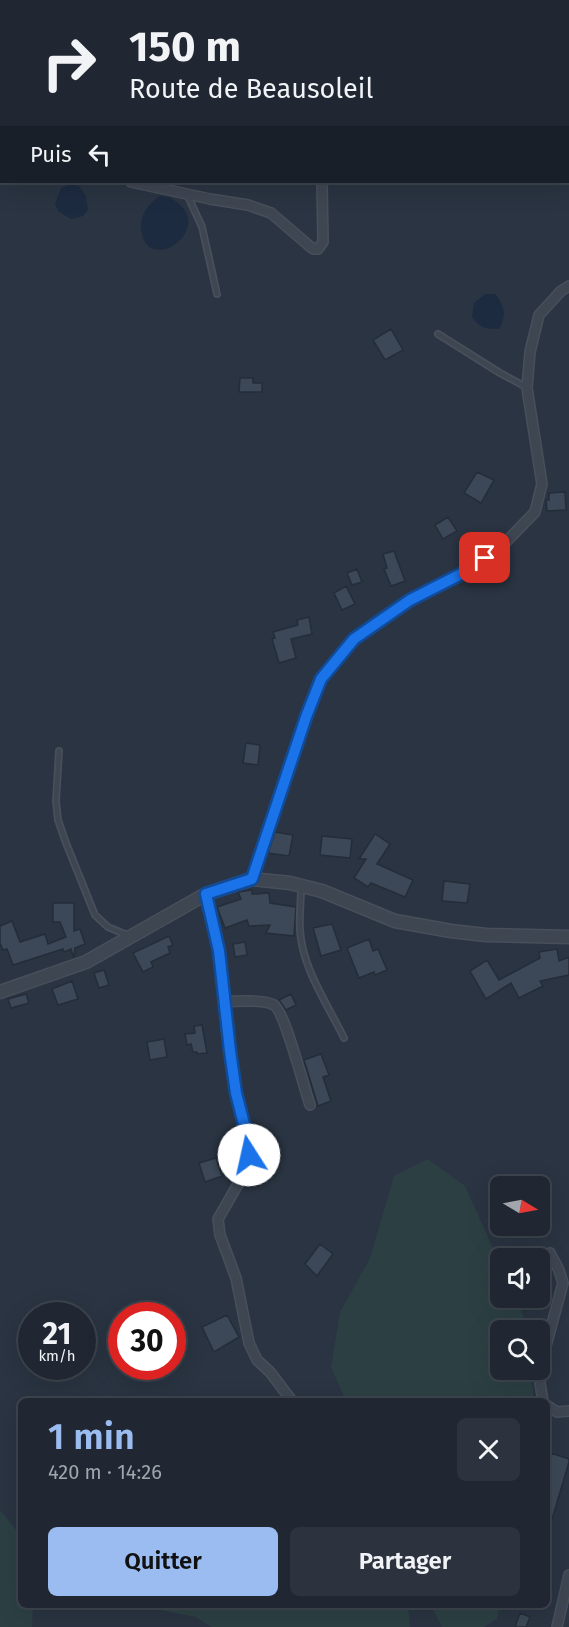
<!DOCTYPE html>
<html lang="fr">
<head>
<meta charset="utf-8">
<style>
	body { margin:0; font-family:"Fira Sans",sans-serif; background:#2d333e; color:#f1f3f6; height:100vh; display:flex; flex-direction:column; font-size:22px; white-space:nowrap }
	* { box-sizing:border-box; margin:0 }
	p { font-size:20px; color:#a2a5ac }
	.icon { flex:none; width:33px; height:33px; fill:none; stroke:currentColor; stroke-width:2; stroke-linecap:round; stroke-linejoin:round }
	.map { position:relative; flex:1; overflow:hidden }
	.sheet { position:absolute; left:18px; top:1398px; width:532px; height:210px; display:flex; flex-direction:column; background:#202732; border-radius:9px; box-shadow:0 6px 24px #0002,0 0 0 2px #3d444d }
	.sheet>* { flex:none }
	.top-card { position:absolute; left:0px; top:0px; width:570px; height:183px; box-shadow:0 6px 24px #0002,0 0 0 2px #3d444d; background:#202732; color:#f1f3f6; overflow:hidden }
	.needle { width:39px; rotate:100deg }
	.controls { position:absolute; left:490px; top:1176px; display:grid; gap:12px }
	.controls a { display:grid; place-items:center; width:60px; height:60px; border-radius:9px; background:#202732; box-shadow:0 6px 24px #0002,0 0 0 2px #3d444d; font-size:30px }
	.speed { position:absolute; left:18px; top:1302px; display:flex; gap:12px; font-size:30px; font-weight:700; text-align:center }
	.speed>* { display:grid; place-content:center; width:78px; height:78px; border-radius:50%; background:#202732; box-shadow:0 6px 24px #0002,0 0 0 2px #3d444d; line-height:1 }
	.speed small { font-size:15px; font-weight:400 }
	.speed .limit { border:9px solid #d22; background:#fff; color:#111 }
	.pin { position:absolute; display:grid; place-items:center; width:51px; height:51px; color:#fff; margin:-26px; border-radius:12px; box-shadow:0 3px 9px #0006 }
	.me { position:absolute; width:66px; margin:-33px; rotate:350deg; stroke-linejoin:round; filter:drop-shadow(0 0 4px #0008) }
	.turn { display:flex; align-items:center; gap:21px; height:126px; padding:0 30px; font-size:27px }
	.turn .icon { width:78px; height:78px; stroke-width:2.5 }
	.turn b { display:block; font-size:42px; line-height:51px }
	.then { display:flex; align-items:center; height:57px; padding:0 30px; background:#0003; gap:12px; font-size:22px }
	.round { display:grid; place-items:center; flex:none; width:63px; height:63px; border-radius:9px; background:#2d333e }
	.summary { display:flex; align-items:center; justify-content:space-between; height:102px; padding:0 30px }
	h1 { font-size:36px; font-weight:600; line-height:45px; color:#9bbcf1 }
	.primary-button { display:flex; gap:12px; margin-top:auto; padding:12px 30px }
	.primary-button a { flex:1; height:69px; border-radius:9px; background:#9bbcf1; color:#111; font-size:24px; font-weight:600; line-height:69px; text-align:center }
	.primary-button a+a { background:#2d333e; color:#f1f3f6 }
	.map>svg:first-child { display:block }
</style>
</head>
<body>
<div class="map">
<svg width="569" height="1627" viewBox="0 0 569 1627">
	<rect width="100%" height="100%" fill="#2a3442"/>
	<path fill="#2c4043" d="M 428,1159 L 465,1186 L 501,1266 L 501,1298 L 515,1298 L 526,1322 L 527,1330 L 501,1330 L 501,1370 L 531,1370 L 534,1401 L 346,1401 L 331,1368 L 340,1312 L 370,1258 L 394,1176 Z
		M 0,1510 L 21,1536 L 21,1605 L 33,1605 L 32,1627 L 0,1627 Z
		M 136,1605 L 408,1605 L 410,1627 L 211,1627 L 196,1617 Z
		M 431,1605 L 500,1605 L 497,1619 L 484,1627 L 442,1627 Z"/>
	<path fill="#1d2b40" d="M 71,184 L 79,186 L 86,196 L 88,210 L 83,216 L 71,219 L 59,212 L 55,204 L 61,188 Z
		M 159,196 L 169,197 C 174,200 180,204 184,209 C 205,237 144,275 141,227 C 141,212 149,205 159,196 Z
		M 485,294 L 495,294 C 505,306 507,315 499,329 C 486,329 480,328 472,317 L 474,303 Z"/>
	<path fill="#3c4857" stroke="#242d39" stroke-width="1.5" d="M 391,329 L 403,350 L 385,360 L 373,340 Z
		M 240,378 L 253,378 L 253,383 L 262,383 L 262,392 L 239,392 Z
		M 477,472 L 494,480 L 481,503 L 464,493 Z
		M 565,492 L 566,510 L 547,511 L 546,500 L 549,500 L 549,493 Z
		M 448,517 L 457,531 L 443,539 L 435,525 Z
		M 394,551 L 405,581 L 391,586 L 384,569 L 387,568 L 383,554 Z
		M 357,569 L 362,582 L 352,585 L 347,573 Z
		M 346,586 L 355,604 L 342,610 L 334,593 Z
		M 309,617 L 312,634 L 291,639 L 296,658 L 279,663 L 272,639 L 275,638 L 273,632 L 298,625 L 297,620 Z
		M 246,743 L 260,745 L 258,765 L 243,763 Z
		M 275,832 L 293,835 L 289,856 L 268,853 Z
		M 375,834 L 390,844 L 377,864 L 413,880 L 405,897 L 371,883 L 368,887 L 354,878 L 366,859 L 359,859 Z
		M 322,836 L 352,839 L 350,858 L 320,855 Z
		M 444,881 L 470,884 L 467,903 L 442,901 Z
		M 252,890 L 252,894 L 269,893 L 270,903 L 296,907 L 294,936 L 266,933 L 270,925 L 249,926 L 247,920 L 225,928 L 217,907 L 241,899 L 238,892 Z
		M 53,903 L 74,903 L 74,931 L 80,929 L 85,944 L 75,948 L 74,958 L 71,949 L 64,952 L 63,949 L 13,965 L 7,949 L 3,950 L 0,943 L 0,926 L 12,921 L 20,942 L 45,934 L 48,944 L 66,937 L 60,922 L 53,922 Z
		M 332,924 L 341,950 L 321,956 L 313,928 Z
		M 169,936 L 173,945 L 168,947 L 170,953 L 151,962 L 153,967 L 143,972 L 133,953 Z
		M 369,939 L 373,951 L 378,949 L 387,970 L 375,975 L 374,972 L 359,978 L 347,948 Z
		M 245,942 L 247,955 L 235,957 L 233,944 Z
		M 557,949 L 559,961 L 569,957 L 569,975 L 540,981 L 543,986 L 519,998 L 511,983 L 486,999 L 470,971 L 487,960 L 499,980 L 540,958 L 539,952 Z
		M 104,970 L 109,985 L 99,988 L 94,973 Z
		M 72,981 L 78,999 L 58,1005 L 52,989 Z
		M 26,994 L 29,1003 L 11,1008 L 8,999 Z
		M 291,994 L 296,1005 L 286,1010 L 279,1000 Z
		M 202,1025 L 207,1053 L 197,1054 L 197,1052 L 193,1052 L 191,1044 L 187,1045 L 185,1034 L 195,1033 L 194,1026 Z
		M 164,1039 L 167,1057 L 150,1060 L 147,1042 Z
		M 321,1054 L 329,1075 L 323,1077 L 331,1101 L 318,1106 L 304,1060 Z
		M 216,1158 L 222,1176 L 205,1182 L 199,1163 Z
		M 320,1244 L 333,1254 L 317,1276 L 305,1264 Z
		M 227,1315 L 239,1337 L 214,1352 L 202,1327 Z
		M 551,1453 L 569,1459 L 569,1462 L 550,1526 L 548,1525 L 548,1465 Z
		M 520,1613 L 530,1617 L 526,1627 L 515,1627 Z"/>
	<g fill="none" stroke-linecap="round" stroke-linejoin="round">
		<g stroke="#484f5b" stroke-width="8">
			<path id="service" d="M 187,194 L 202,227 L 217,294
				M 438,334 L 500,373 L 526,387
				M 59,751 L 56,801 L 58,820 L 66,843 L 95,915 L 108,927 L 127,935
				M 301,888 C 301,902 299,917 300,930 C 302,968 328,1005 344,1038"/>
		</g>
		<g stroke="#484f5b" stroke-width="12">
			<path id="minor" d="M 490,0 L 491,2
				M 0,36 L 2,39
				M 568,56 L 569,56
				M 131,182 L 210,199 L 248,205 L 271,213 L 313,249 L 318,249 L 323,242 L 322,182
				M 252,879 L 306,717 L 321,679 L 354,639 L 410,600 L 466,572 L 504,544 L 535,512 L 542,484 L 527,388 L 530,352 L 539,315 L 561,291 L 569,286
				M 206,894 L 219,951 L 230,1051 L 236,1093 L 247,1136 L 249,1155 L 249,1165 L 218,1219 L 220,1235 L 236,1278 L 249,1343 L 257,1360 L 270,1372 L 292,1401
				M 223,1002 C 236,1001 264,999 274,1005 C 285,1012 304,1088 310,1105
				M 543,1401 L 540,1383 L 543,1357 L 563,1283 L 559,1270 L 550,1253
				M 548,1406 L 557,1412 L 569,1411
				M 557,1627 L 569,1575"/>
		</g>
		<g stroke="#484f5b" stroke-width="15">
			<path id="tertiary" d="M 0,992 L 86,962 L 206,894 L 252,879 L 290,883 L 322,891 L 395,921 L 451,931 L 486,935 L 569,937"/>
		</g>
		<use href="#service" stroke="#3e4652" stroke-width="4.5"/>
		<use href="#minor" stroke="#3e4652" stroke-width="9"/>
		<use href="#tertiary" stroke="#3e4652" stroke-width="12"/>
	</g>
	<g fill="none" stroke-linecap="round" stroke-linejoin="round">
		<g stroke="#114b97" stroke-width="15">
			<path id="route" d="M 249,1155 L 247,1136 L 236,1093 L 230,1051 L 219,951 L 206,894 L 252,879 L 306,717 L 321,679 L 354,639 L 410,600 L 465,572 L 485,558"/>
		</g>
		<use href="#route" stroke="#1a73e8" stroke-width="10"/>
	</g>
</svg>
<div class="controls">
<a><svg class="needle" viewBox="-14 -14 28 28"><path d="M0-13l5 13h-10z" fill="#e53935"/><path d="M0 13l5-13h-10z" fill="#a2a5ac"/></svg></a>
<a><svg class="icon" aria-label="sound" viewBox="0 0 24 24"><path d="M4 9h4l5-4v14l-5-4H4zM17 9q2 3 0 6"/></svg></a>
<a><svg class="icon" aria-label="search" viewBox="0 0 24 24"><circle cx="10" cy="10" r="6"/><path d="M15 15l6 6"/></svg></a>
</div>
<div class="speed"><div>21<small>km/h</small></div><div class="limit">30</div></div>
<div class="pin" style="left:485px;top:558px;background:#d93025"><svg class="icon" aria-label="arrive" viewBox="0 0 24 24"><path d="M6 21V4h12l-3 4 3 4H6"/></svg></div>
<svg class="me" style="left:249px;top:1155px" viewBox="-20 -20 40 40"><circle r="19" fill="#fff"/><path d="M0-13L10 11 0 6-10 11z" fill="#1a73e8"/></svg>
<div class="top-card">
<div class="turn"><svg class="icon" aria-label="right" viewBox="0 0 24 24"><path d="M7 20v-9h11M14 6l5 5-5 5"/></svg><div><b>150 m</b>Route de Beausoleil</div></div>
<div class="then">Puis<svg class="icon" aria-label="left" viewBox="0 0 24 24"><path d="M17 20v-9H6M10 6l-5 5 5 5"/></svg></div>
</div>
<section class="sheet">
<div class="summary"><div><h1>1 min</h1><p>420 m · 14:26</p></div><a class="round"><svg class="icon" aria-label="close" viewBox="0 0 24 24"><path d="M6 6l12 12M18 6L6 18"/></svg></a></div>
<div class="primary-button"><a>Quitter</a><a>Partager</a></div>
</section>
</div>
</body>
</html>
